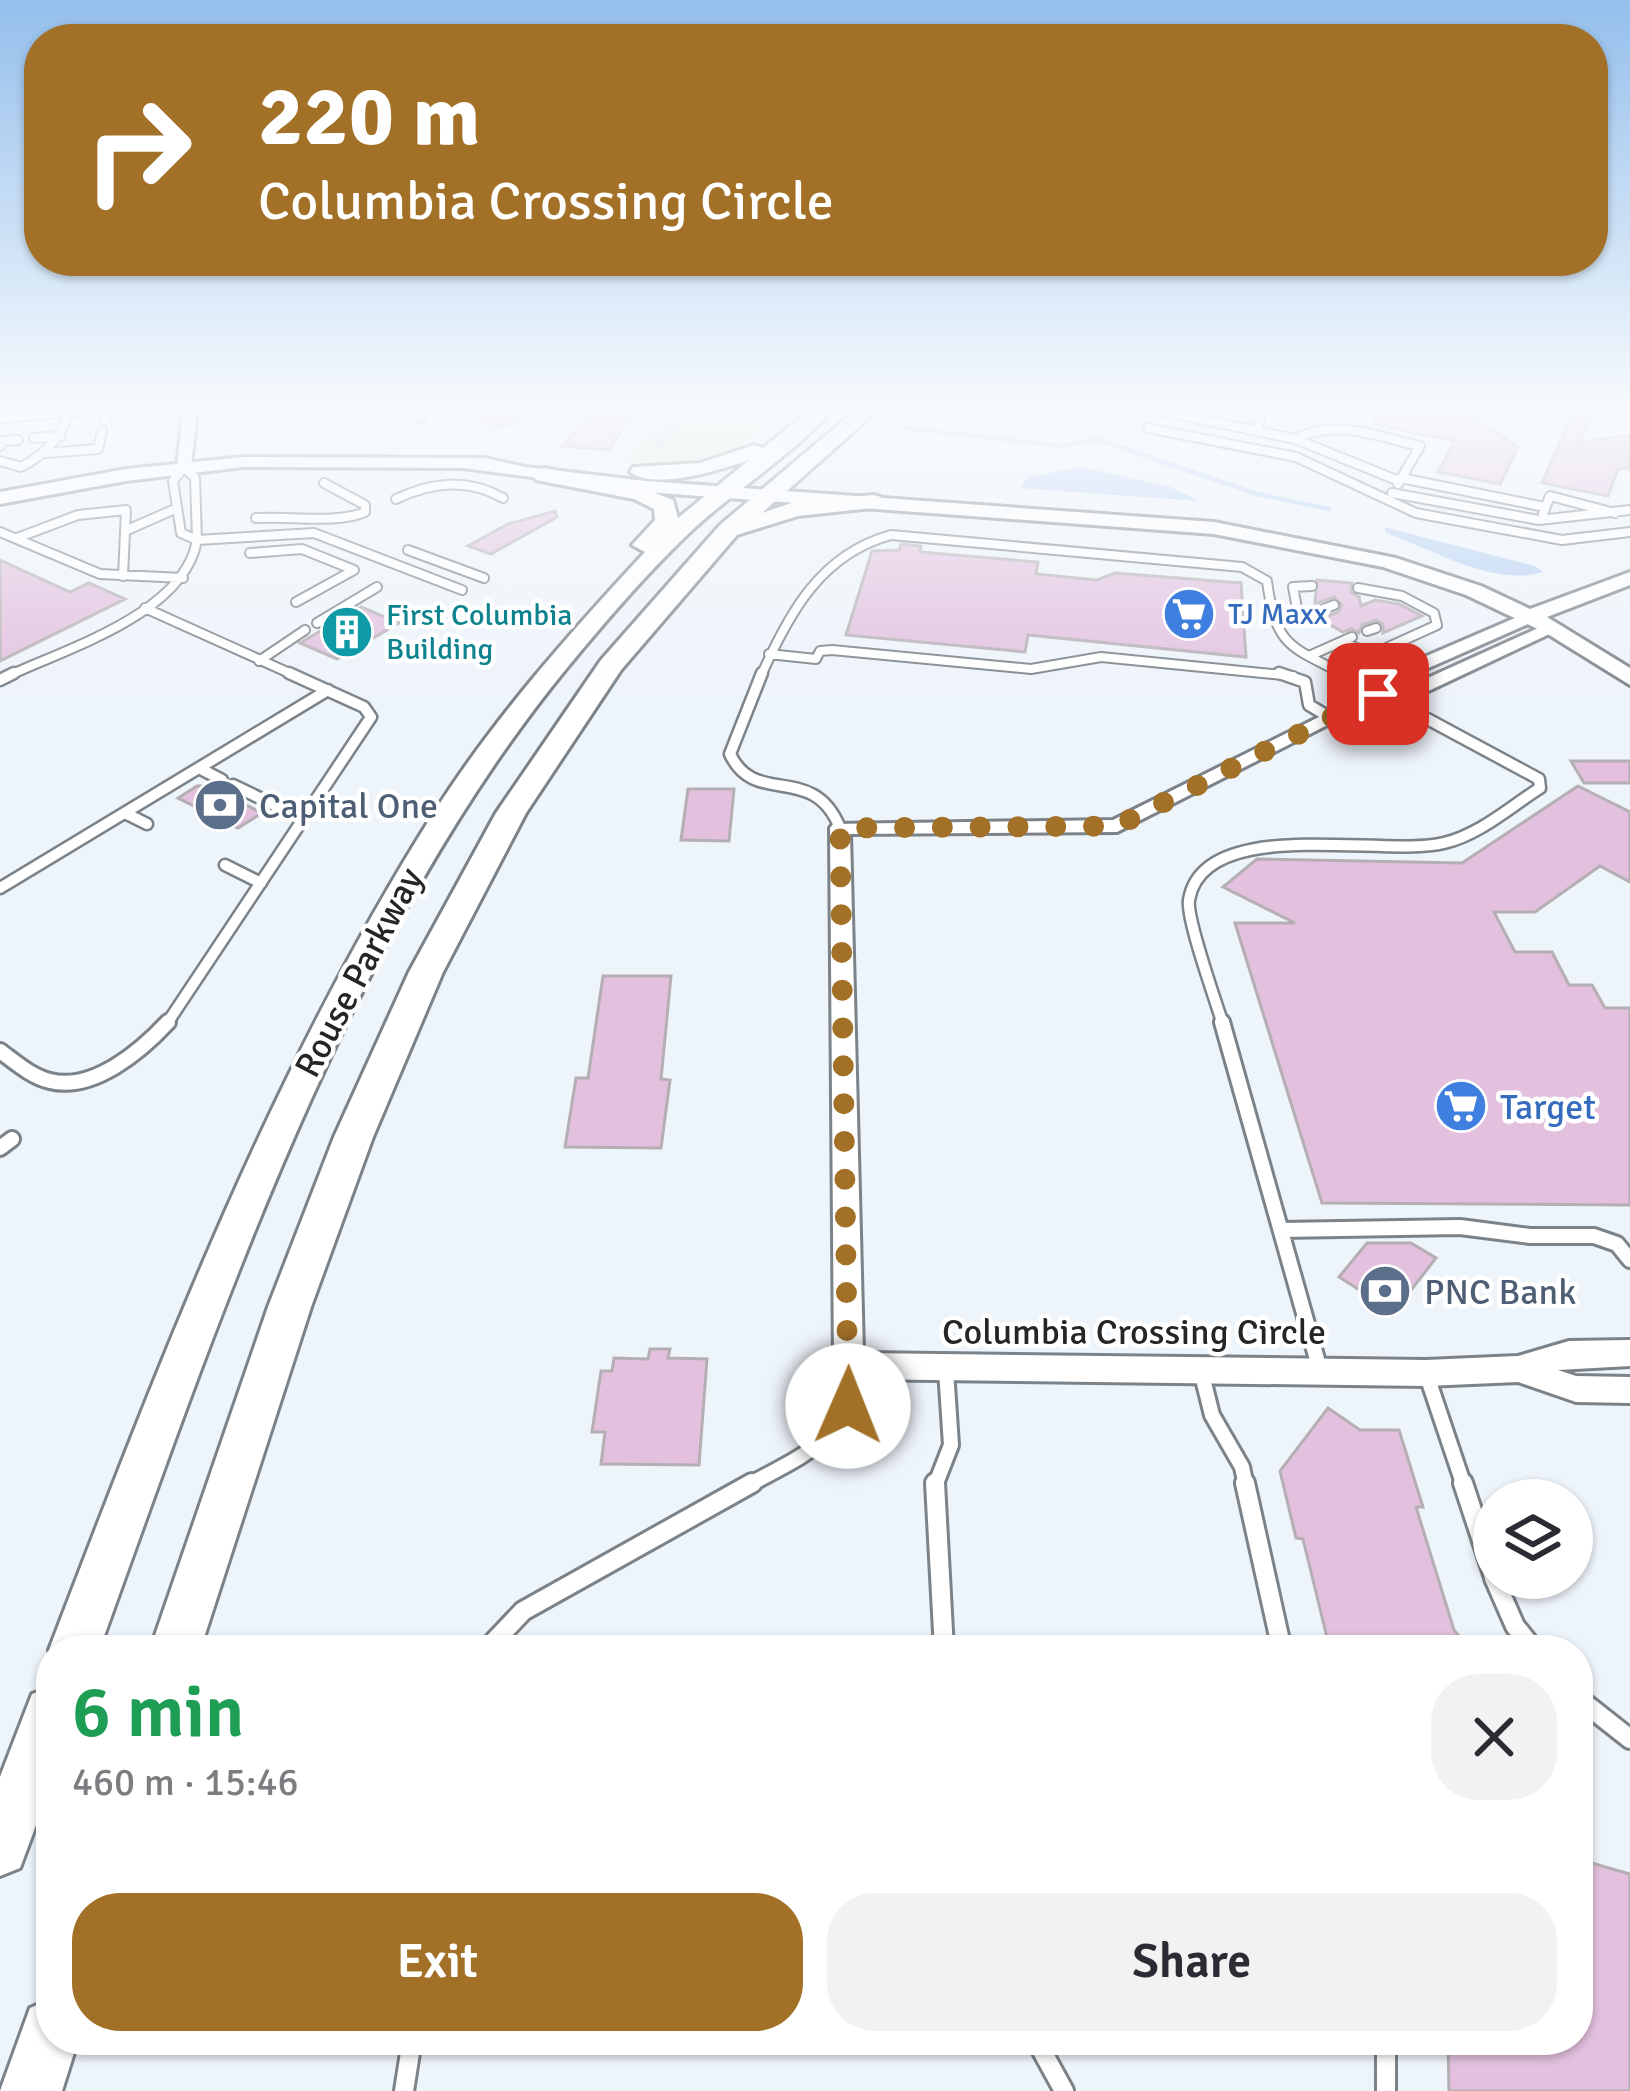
<!DOCTYPE html>
<html lang="en">
<head>
<meta charset="utf-8">
<style>
	body { margin:0; font-family:Signika,sans-serif; background:#f2f2f3; color:#2b2b33; height:100vh; display:flex; flex-direction:column; font-size:45px; white-space:nowrap }
	* { box-sizing:border-box; margin:0 }
	p { font-size:39px; color:#7c7c81 }
	.icon { flex:none; width:66px; height:66px; fill:none; stroke:currentColor; stroke-width:2; stroke-linecap:round; stroke-linejoin:round }
	.map { position:relative; flex:1; overflow:hidden }
	.details { position:absolute; left:36px; top:1635px; width:1557px; height:420px; display:flex; flex-direction:column; background:#fff; border-radius:48px; box-shadow:0 3px 9px #0004 }
	.details>* { flex:none }
	.guide { position:absolute; left:24px; top:24px; width:1584px; height:252px; border-radius:48px; box-shadow:0 3px 9px #0004; background:#a27026; color:#fff; overflow:hidden }
	.buttons { position:absolute; left:1473px; top:1479px; display:grid; gap:24px }
	.buttons a { display:grid; place-items:center; width:120px; height:120px; border-radius:50%; background:#fff; box-shadow:0 3px 9px #0004; font-size:60px }
	.pin { position:absolute; display:grid; place-items:center; width:102px; height:102px; color:#fff; margin:-51px; border-radius:24px; box-shadow:0 6px 18px #0006 }
	.me { position:absolute; width:132px; margin:-66px; rotate:1deg; stroke-linejoin:round; filter:drop-shadow(0 0 9px #0008) }
	.turn { display:flex; align-items:center; gap:42px; height:252px; padding:0 36px; font-size:54px }
	.turn .icon { width:156px; height:156px; stroke-width:2.5 }
	.turn b { display:block; font-size:84px; line-height:102px }
	.round { display:grid; place-items:center; flex:none; width:126px; height:126px; border-radius:48px; background:#f2f2f3 }
	.summary { display:flex; align-items:center; justify-content:space-between; height:204px; padding:0 36px }
	h1 { font-size:72px; font-weight:600; line-height:90px; color:#1e9e55 }
	.primary-button { display:flex; gap:24px; margin-top:auto; padding:24px 36px }
	.primary-button a { flex:1; height:138px; border-radius:48px; background:#a27026; color:#fff; font-size:48px; font-weight:600; line-height:138px; text-align:center }
	.primary-button a+a { background:#f2f2f3; color:#2b2b33 }
	.map>svg:first-child { display:block }
</style>
</head>
<body>
<div class="map">
<svg width="1630" height="2091" viewBox="0 0 1630 2091">
	<rect width="100%" height="100%" fill="#edf4fa"/>
	<path fill="#e0e7cd" d="M 676,410 L 792,410 C 721,462 714,463 627,461 Z"/>
	<path fill="#b6cff2" d="M 1081,467 L 1171,487 L 1199,501 L 1020,488 L 1028,477 Z
		M 1384,527 L 1535,566 L 1543,572 C 1493,587 1432,549 1386,533 Z"/>
	<g fill="none" stroke-linecap="round" stroke-linejoin="round">
		<path stroke="#b6cff2" stroke-width="4.5" d="M 905,428 L 1062,446 L 1096,439 L 1257,494 L 1329,509
			M 657,444 L 689,410"/>
	</g>
	<path fill="#e2c0de" stroke="#b5afb4" stroke-width="3" d="M 462,410 L 540,410 L 540,414 L 494,429 Z
		M 1382,410 L 1463,410 L 1518,447 L 1500,484 L 1438,472 L 1455,441 L 1372,424 Z
		M 1574,410 L 1593,410 L 1579,442 L 1630,435 L 1630,468 L 1618,469 L 1608,496 L 1542,483 Z
		M 590,415 L 630,418 L 609,450 L 562,446 Z
		M 555,511 L 557,517 L 491,554 L 468,546 L 508,524 Z
		M 901,544 L 921,546 L 920,552 L 1038,562 L 1036,574 L 1097,580 L 1115,573 L 1241,583 L 1246,657 L 1028,635 L 1025,652 L 846,635 L 872,551 L 899,550 Z
		M 0,560 L 70,592 L 89,583 L 125,599 L 0,661 Z
		M 1317,580 L 1352,583 L 1351,592 L 1359,597 L 1361,606 L 1375,600 L 1399,604 L 1422,616 L 1383,633 L 1383,624 L 1376,620 L 1362,625 L 1359,633 L 1352,629 L 1343,632 L 1320,619 L 1338,612 L 1342,605 L 1334,597 L 1315,604 Z
		M 361,607 L 399,623 L 337,659 L 300,643 Z
		M 1571,761 L 1630,761 L 1630,783 L 1584,783 Z
		M 197,786 L 209,786 L 262,813 L 238,828 L 178,798 Z
		M 1578,786 L 1630,812 L 1630,882 L 1600,866 L 1535,912 L 1494,912 L 1515,952 L 1552,952 L 1569,985 L 1592,985 L 1605,1008 L 1630,1008 L 1630,1205 L 1322,1203 L 1235,923 L 1295,923 L 1223,887 L 1257,859 L 1462,863 Z
		M 688,789 L 734,789 L 729,841 L 681,840 Z
		M 603,976 L 671,976 L 661,1079 L 670,1080 L 661,1148 L 565,1147 L 576,1078 L 588,1078 Z
		M 1367,1243 L 1411,1243 L 1436,1258 L 1394,1312 L 1339,1277 Z
		M 650,1349 L 670,1349 L 668,1358 L 707,1359 L 699,1465 L 601,1464 L 605,1432 L 592,1432 L 601,1371 L 612,1371 L 614,1358 L 648,1359 Z
		M 1328,1408 L 1360,1430 L 1399,1430 L 1423,1507 L 1416,1507 L 1454,1630 L 1470,1650 L 1330,1650 L 1303,1539 L 1296,1538 L 1280,1471 Z
		M 1578,1859 L 1630,1874 L 1630,2091 L 1449,2091 L 1448,2040 L 1578,2040 Z"/>
	<g fill="none" stroke-linecap="round" stroke-linejoin="round">
		<g stroke="#7c8388" stroke-width="12">
			<path id="service-far3" d="M 1156,410 L 1295,439 L 1399,481
				M 1246,410 L 1260,421 L 1255,431
				M 0,418 L 96,410
				M 421,418 L 425,410
				M 105,420 L 107,410
				M 1148,428 L 1296,457 L 1416,513 L 1562,540 L 1630,532
				M 34,438 L 61,436
				M 1295,439 C 1335,418 1379,437 1420,446 L 1398,484
				M 0,446 L 2,441 L 18,440
				M 46,453 L 98,449 L 102,431
				M 0,461 L 21,467 C 46,454 60,438 70,412
				M 184,467 L 195,478 L 197,540 L 181,533 L 173,481 Z
				M 1401,478 L 1545,507
				M 1392,493 L 1539,520 L 1630,510
				M 396,499 C 432,482 467,478 503,498
				M 1543,514 L 1550,496 L 1615,513
				M 256,518 C 290,516 338,524 365,512 L 365,505 L 324,483
				M 125,531 L 177,508
				M 0,532 L 100,574 L 183,578
				M 17,538 L 78,515 L 126,510 L 123,576
				M 197,540 L 314,533 L 462,590
				M 408,550 L 484,578
				M 250,553 L 302,549 L 354,570 L 296,602
				M 145,608 L 296,676
				M 1272,616 L 1299,619 L 1334,605
				M 1299,619 L 1293,587 L 1312,586
				M 317,623 L 377,587
				M 1367,631 L 1376,628
				M 1341,642 L 1373,654 L 1437,625 L 1434,613 L 1402,596 L 1358,588
				M 769,654 L 816,659 L 820,651 L 832,650 L 1031,669 L 1101,657 L 1293,676
				M 1309,656 L 1352,637
				M 259,661 L 305,630
				M 8,676 C 68,648 185,613 197,540
				M 761,676 C 789,613 821,554 891,535 L 1242,567 L 1267,581 C 1276,649 1291,646 1347,676"/>
		</g>
		<g stroke="#7c8388" stroke-width="15">
			<path id="service-far2" d="M 762,673 L 730,754 C 755,808 813,761 840,828
				M 1279,673 L 1305,682 L 1309,705 L 1329,717
				M 0,680 L 14,673
				M 199,768 L 222,780
				M 233,785 L 301,818
				M 125,813 L 147,824
				M 225,865 L 261,883
				M 0,888 L 328,690
				M 166,1025 L 371,717 L 364,707 L 289,673
				M 1223,1025 C 1216,1001 1186,919 1189,900 C 1203,814 1384,858 1444,843 C 1479,835 1510,807 1540,788 L 1539,779 L 1342,673"/>
		</g>
		<g stroke="#7c8388" stroke-width="20">
			<path id="service-far1" d="M 1222,1022 L 1320,1370
				M 0,1051 C 15,1062 32,1077 50,1081 C 93,1092 141,1051 168,1022
				M 0,1148 L 12,1139
				M 1281,1230 L 1460,1227 L 1530,1236 L 1594,1236 L 1617,1244 L 1630,1260
				M 1201,1371 L 1212,1415 L 1242,1467 L 1246,1486
				M 1426,1373 L 1464,1486
				M 747,1486 C 806,1453 846,1443 849,1367
				M 935,1486 L 951,1445 L 946,1370"/>
		</g>
		<g stroke="#7c8388" stroke-width="24">
			<path id="service" d="M 935,1483 L 944,1650
				M 1245,1483 L 1282,1650
				M 1463,1483 L 1494,1577
				M 1494,1578 L 1515,1626 L 1534,1650
				M 486,1650 L 523,1611 L 752,1483
				M 1578,1698 L 1630,1739
				M 1036,2040 L 1064,2091
				M 1386,2040 L 1386,2091
				M 404,2091 L 412,2040"/>
		</g>
		<g stroke="#7c8388" stroke-width="6">
			<path id="minor" d="M 183,410 L 197,410 L 191,467 L 184,471 L 177,467 Z
				M 1529,612 L 1535,613 L 1535,621 L 1399,681 L 1394,687 L 1412,685 L 1545,625 L 1560,629 L 1422,694 L 1383,699 L 1351,713 L 1117,832 L 850,834 L 863,1353 L 1426,1360 L 1518,1356 L 1569,1341 L 1630,1340 L 1630,1366 L 1558,1370 L 1576,1376 L 1630,1377 L 1630,1403 L 1576,1402 L 1518,1382 L 1426,1386 L 849,1379 L 839,1375 L 834,1366 L 830,828 L 833,824 L 1113,820 L 1373,690 L 1387,673 Z"/>
		</g>
		<g stroke="#7c8388" stroke-width="6">
			<path id="tertiary" d="M 243,457 L 484,458 L 526,467 L 646,481 L 1214,522 L 1396,558 L 1481,586 L 1530,609 L 1630,572 L 1630,585 L 1547,617 L 1630,668 L 1630,685 L 1546,633 L 1466,595 L 1383,567 L 1214,534 L 646,492 L 463,468 L 243,467 L 126,481 L 0,504 L 0,492 L 126,469 Z"/>
		</g>
		<g stroke="#7c8388" stroke-width="6">
			<path id="primary" d="M 810,410 L 832,410 C 791,457 733,491 688,534 C 645,575 603,624 566,669 C 344,940 217,1324 99,1650 L 51,1650 L 51,1656 L 49,1650 C 159,1363 268,1075 433,814 C 494,718 569,634 645,552 L 632,545 L 655,520 L 654,509 L 634,499 L 536,480 L 533,475 L 544,468 L 640,487 L 673,500 L 678,518 L 749,460 C 720,470 655,491 630,472 L 633,467 L 700,463 L 754,445 L 763,448 Z
				M 856,410 L 878,410 L 762,513 L 794,502 L 873,495 L 881,497 L 881,507 L 798,516 L 737,535 L 621,670 L 526,813 L 443,972 L 373,1137 L 311,1307 L 200,1650 L 150,1650 L 268,1307 L 334,1137 L 409,972 L 496,813 L 601,660 L 720,525 Z
				M 51,1687 L 51,1785 L 20,1868 L 0,1876 L 0,1777 L 32,1694 Z
				M 51,1999 L 51,2040 L 78,2040 L 62,2091 L 0,2091 L 30,2008 Z"/>
		</g>
		<use href="#service-far3" stroke="#fff" stroke-width="8"/>
		<use href="#service-far2" stroke="#fff" stroke-width="10"/>
		<use href="#service-far1" stroke="#fff" stroke-width="14"/>
		<use href="#service" stroke="#fff" stroke-width="18"/>
		<use href="#minor" fill="#fff" fill-rule="evenodd"/>
		<use href="#tertiary" fill="#fff" fill-rule="evenodd"/>
		<use href="#primary" fill="#fff" fill-rule="evenodd"/>
	</g>
	<linearGradient id="sky" x2="0" y2="1"><stop stop-color="#94bfec"/><stop offset="0.58" stop-color="#f7fafd"/><stop offset="1" stop-color="#f7fafd" stop-opacity="0"/></linearGradient>
	<rect width="1630" height="703" fill="url(#sky)"/>
	<g fill="none" stroke-linecap="round" stroke-linejoin="round">
		<path stroke="#a27026" stroke-width="21" stroke-dasharray="0 37.8" d="M 848,1406 L 840,828 L 1117,826 L 1378,694"/>
	</g>
	<defs>
		<g id="supermarket-disc" transform="scale(2.7)"><circle r="9.5" fill="#3f7fe0" stroke="#fff"/><path d="M-6-5.5h2.5l.6 2H6L4.5 2H-2.5L-4.4-4H-6ZM-1.5 3.2a1.3 1.3 0 1 0 .1 0ZM3 3.2a1.3 1.3 0 1 0 .1 0Z" fill="#fff"/></g>
		<g id="building-disc" transform="scale(2.7)"><circle r="9.5" fill="#0f9aa8" stroke="#fff"/><path d="M-4-6H4V6H1V3H-1V6H-4ZM-2.5-4.3h1.7v1.8h-1.7ZM.8-4.3h1.7v1.8H.8ZM-2.5-1h1.7V.8h-1.7ZM.8-1h1.7V.8H.8Z" fill="#fff"/></g>
		<g id="bank-disc" transform="scale(2.7)"><circle r="9.5" fill="#5c6f8a" stroke="#fff"/><path d="M-6-4H6V4H-6ZM0-2.3a2.3 2.3 0 1 0 0 4.6a2.3 2.3 0 1 0 0-4.6Z" fill="#fff"/></g>
	</defs>
	<g fill-rule="evenodd">
		<use href="#supermarket-disc" x="1189" y="614"/>
		<use href="#building-disc" x="347" y="632"/>
		<use href="#bank-disc" x="220" y="805"/>
		<use href="#supermarket-disc" x="1461" y="1106"/>
		<use href="#bank-disc" x="1385" y="1291"/>
	</g>
	<g text-anchor="middle" stroke-width="9" stroke-linejoin="round" paint-order="stroke">
		<g font-size="30" fill="#366cbe" stroke="#fff" text-anchor="start">
			<text x="1228" y="624">TJ Maxx</text>
		</g>
		<g font-size="30" fill="#0d838f" stroke="#fff" text-anchor="start">
			<text x="386" y="625">First Columbia<tspan x="386" dy="34">Building</tspan></text>
		</g>
		<g font-size="36" fill="#4e5e75" stroke="#fff" text-anchor="start">
			<text x="259" y="818">Capital One</text>
			<text x="1424" y="1304">PNC Bank</text>
		</g>
		<g font-size="36" fill="#232527" stroke="#fff">
			<text transform="translate(358 972) rotate(-62)" y="13">Rouse Parkway</text>
			<text x="1134" y="1344">Columbia Crossing Circle</text>
		</g>
		<g font-size="36" fill="#366cbe" stroke="#fff" text-anchor="start">
			<text x="1500" y="1119">Target</text>
		</g>
	</g>
</svg>
<div class="buttons">
<a><svg class="icon" aria-label="layers" viewBox="0 0 24 24"><path d="M12 4l9 5-9 5-9-5zM3 14l9 5 9-5"/></svg></a>
</div>
<div class="pin" style="left:1378px;top:694px;background:#d93025"><svg class="icon" aria-label="arrive" viewBox="0 0 24 24"><path d="M6 21V4h12l-3 4 3 4H6"/></svg></div>
<svg class="me" style="left:848px;top:1406px" viewBox="-20 -20 40 40"><circle r="19" fill="#fff"/><path d="M0-13L10 11 0 6-10 11z" fill="#a27026"/></svg>
<div class="guide">
<div class="turn"><svg class="icon" aria-label="right" viewBox="0 0 24 24"><path d="M7 20v-9h11M14 6l5 5-5 5"/></svg><div><b>220 m</b>Columbia Crossing Circle</div></div>
</div>
<section class="details">
<div class="summary"><div><h1>6 min</h1><p>460 m · 15:46</p></div><a class="round"><svg class="icon" aria-label="close" viewBox="0 0 24 24"><path d="M6 6l12 12M18 6L6 18"/></svg></a></div>
<div class="primary-button"><a>Exit</a><a>Share</a></div>
</section>
</div>
</body>
</html>
